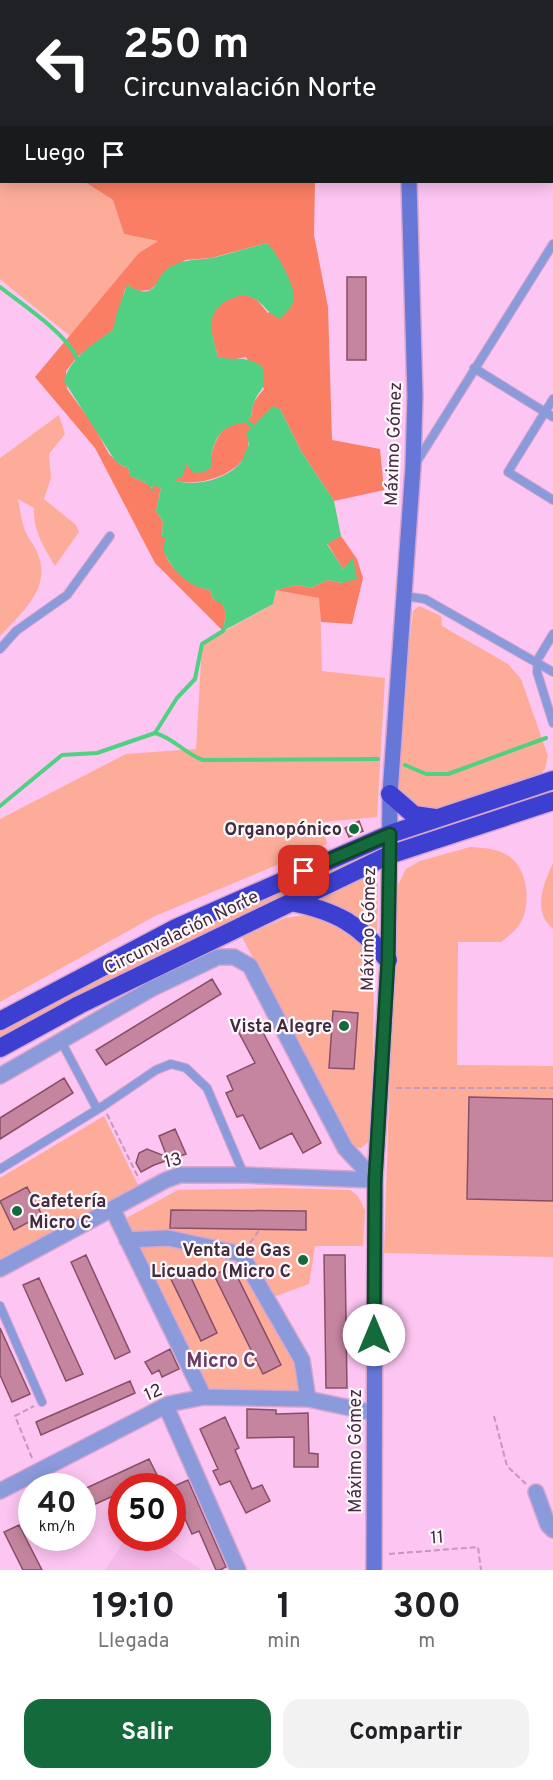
<!DOCTYPE html>
<html lang="es">
<head>
<meta charset="utf-8">
<style>
	body { margin:0; font-family:Overpass,sans-serif; background:#f2f2f2; color:#202124; height:100vh; display:flex; flex-direction:column; font-size:22px; white-space:nowrap }
	* { box-sizing:border-box; margin:0 }
	p { font-size:20px; color:#757577 }
	.icon { flex:none; width:33px; height:33px; fill:none; stroke:currentColor; stroke-width:2; stroke-linecap:round; stroke-linejoin:round }
	.map { position:relative; height:1570px; overflow:hidden }
	.panel { display:flex; flex-direction:column; background:#fff; flex:1 }
	.panel>* { flex:none }
	.banner { position:absolute; left:0px; top:0px; width:554px; height:183px; box-shadow:0 3px 15px #0003; background:#202124; color:#fff; overflow:hidden }
	.speed { position:absolute; left:18px; top:1473px; display:flex; gap:12px; font-size:30px; font-weight:700; text-align:center }
	.speed>* { display:grid; place-content:center; width:78px; height:78px; border-radius:50%; background:#fff; box-shadow:0 3px 15px #0003; line-height:1 }
	.speed small { font-size:15px; font-weight:400 }
	.speed .limit { border:9px solid #d22; background:#fff; color:#111 }
	.pin { position:absolute; display:grid; place-items:center; width:51px; height:51px; color:#fff; margin:-26px; border-radius:12px; box-shadow:0 3px 9px #0006 }
	.me { position:absolute; width:66px; margin:-33px; rotate:0deg; stroke-linejoin:round; filter:drop-shadow(0 0 4px #0008) }
	.turn { display:flex; align-items:center; gap:21px; height:126px; padding:0 24px; font-size:27px }
	.turn .icon { width:78px; height:78px; stroke-width:2.5 }
	.turn b { display:block; font-size:42px; line-height:51px }
	.then { display:flex; align-items:center; height:57px; padding:0 24px; background:#0003; gap:12px; font-size:22px }
	.eta { display:flex; justify-content:space-evenly; align-items:center; height:102px; text-align:center }
	.eta b { font-size:36px; font-weight:700; line-height:42px }
	.button { display:flex; gap:12px; margin-top:auto; padding:12px 24px }
	.button a { flex:1; height:69px; border-radius:18px; background:#156a3b; color:#fff; font-size:24px; font-weight:700; line-height:69px; text-align:center }
	.button a+a { background:#f2f2f2; color:#202124 }
	.map>svg:first-child { display:block }
</style>
</head>
<body>
<div class="map">
<svg width="553" height="1570" viewBox="0 0 553 1570">
	<rect width="100%" height="100%" fill="#fdc5f2"/>
	<path fill="#f7b8ea" d="M 126,1538 L 154,1538 L 201,1570 L 105,1570 Z"/>
	<path fill="#fcac99" d="M 0,0 L 73,0 L 2,2 L 2,182 L 85,182 L 113,200 L 124,234 L 158,241 L 139,254 L 70,336 L 0,279 Z
		M 59,415 L 65,434 L 49,454 L 51,478 L 44,499 L 76,525 L 79,532 L 55,566 C 44,547 33,531 34,508 L 18,499 C 20,510 22,525 27,535 C 30,541 35,546 37,552 C 53,587 22,612 0,636 L 0,458 Z
		M 275,590 L 320,598 L 322,671 L 385,678 L 377,817 L 323,822 L 327,844 L 155,916 L 0,1002 L 0,819 L 126,754 L 196,749 L 202,644 L 273,604 Z
		M 419,606 L 441,616 L 442,626 L 508,664 L 521,679 L 548,756 L 545,769 L 538,777 L 425,812 L 394,790 L 413,611 Z
		M 470,847 C 484,848 498,848 510,857 C 528,870 531,904 521,922 C 516,931 508,936 501,942 L 458,942 L 457,1065 L 553,1066 L 553,1257 L 384,1253 L 396,889 L 406,869 L 420,861 Z
		M 354,855 L 358,858 L 357,862 L 197,937 L 0,1037 L 0,1028 C 116,966 235,911 354,855 Z
		M 553,863 L 553,929 C 532,911 543,885 553,863 Z
		M 368,875 L 378,884 L 377,936 L 345,910 L 314,901 Z
		M 306,915 C 335,916 361,936 374,961 L 372,1139 L 361,1148 L 352,1147 L 242,937 L 285,918 Z
		M 104,1116 L 139,1187 L 0,1259 L 0,1178 Z
		M 280,1188 L 350,1190 L 358,1196 L 365,1210 L 363,1246 L 315,1246 L 309,1284 L 268,1299 L 302,1360 L 308,1399 L 204,1397 L 119,1222 L 178,1190 Z"/>
	<path fill="#f97e63" d="M 85,182 L 315,182 L 314,235 L 328,307 L 332,440 L 380,449 L 384,490 L 334,501 L 301,451 L 280,409 L 248,438 C 254,472 198,489 173,480 L 185,463 L 192,470 L 211,458 C 214,442 220,427 238,423 C 243,422 246,423 250,418 C 254,413 251,410 253,405 C 255,399 261,393 264,389 L 246,357 L 230,360 L 218,357 C 215,345 208,327 212,315 C 216,300 243,290 255,299 C 260,302 264,309 268,313 L 294,299 L 287,275 L 267,243 L 211,258 L 185,260 L 150,290 L 137,291 L 129,286 L 125,289 L 114,329 L 77,357 L 66,371 L 67,389 L 92,423 L 109,454 L 122,466 L 128,467 L 130,476 L 148,484 L 151,488 L 155,485 L 161,488 L 156,511 L 163,522 L 162,537 L 167,537 C 154,559 190,587 210,590 L 213,599 L 222,603 L 226,613 L 223,631 L 155,563 L 95,448 L 35,377 L 139,253 L 158,241 L 124,234 L 113,200 Z
		M 341,536 L 357,559 L 363,578 L 352,624 L 321,622 L 319,598 L 275,590 L 297,585 L 311,588 L 327,580 L 342,583 L 353,559 L 343,569 L 327,543 Z"/>
	<path fill="#51cf83" d="M 267,243 C 276,251 296,287 294,299 C 293,307 285,314 280,319 C 266,312 265,305 255,299 C 249,295 239,295 233,298 C 203,310 211,331 218,357 C 239,362 240,354 262,366 C 268,393 260,385 253,405 C 251,411 254,416 247,421 C 243,424 238,423 233,425 C 215,432 211,449 211,467 L 205,472 L 194,473 L 186,464 L 183,476 L 174,480 C 194,488 228,479 241,462 C 244,457 246,450 249,444 L 246,433 L 273,406 L 280,409 L 301,451 L 334,501 L 341,536 L 327,544 L 343,569 L 353,558 L 357,579 L 342,583 L 327,580 L 311,588 L 297,585 L 276,590 L 273,604 L 223,631 L 226,613 L 222,604 L 213,599 L 210,590 C 190,587 174,573 165,554 L 163,549 L 166,537 L 162,537 L 163,522 L 156,511 L 161,488 L 155,486 L 151,487 L 154,491 L 152,492 L 148,484 L 130,476 L 128,467 L 122,466 L 114,459 L 64,381 C 71,356 94,344 114,329 C 113,321 124,294 127,285 C 160,304 153,276 170,267 C 184,259 197,260 212,258 C 230,254 249,248 267,243 Z"/>
	<g fill="none" stroke-linecap="round" stroke-linejoin="round">
		<path stroke="#51cf83" stroke-width="4" d="M 0,287 C 23,305 69,335 78,361
			M 243,418 L 255,429
			M 155,733 C 174,738 185,754 203,760 L 378,759
			M 405,765 L 426,774 L 448,774 L 546,738
			M 0,806 L 62,755 L 97,753 L 155,733 L 177,698 L 195,679 L 202,644 L 223,631 L 225,627"/>
	</g>
	<path fill="#c6859f" stroke="#894e67" stroke-width="1.5" d="M 347,277 L 366,277 L 366,360 L 347,360 Z
		M 359,821 L 363,831 L 349,837 L 345,828 Z
		M 212,979 L 221,994 L 106,1065 L 96,1050 Z
		M 333,1011 L 358,1013 L 354,1069 L 329,1068 Z
		M 257,1021 L 321,1143 L 303,1153 L 292,1133 L 260,1149 L 243,1115 L 237,1117 L 226,1093 L 233,1090 L 227,1076 L 255,1063 L 238,1031 Z
		M 64,1078 L 73,1093 L 0,1139 L 0,1118 Z
		M 469,1097 L 553,1099 L 553,1201 L 467,1199 Z
		M 175,1129 L 186,1154 L 154,1165 L 141,1172 L 136,1163 L 139,1153 L 147,1149 L 167,1157 L 159,1136 Z
		M 27,1187 L 42,1215 L 14,1230 L 0,1201 Z
		M 171,1210 L 306,1211 L 306,1230 L 170,1228 Z
		M 86,1255 L 130,1352 L 115,1359 L 71,1262 Z
		M 324,1255 L 345,1255 L 347,1388 L 326,1388 Z
		M 232,1266 L 281,1365 L 263,1374 L 214,1275 Z
		M 187,1269 L 217,1333 L 201,1341 L 170,1277 Z
		M 39,1278 L 83,1374 L 66,1381 L 23,1285 Z
		M 0,1328 L 30,1394 L 12,1402 L 0,1375 Z
		M 170,1349 L 179,1369 L 162,1377 L 159,1370 L 152,1374 L 145,1362 Z
		M 130,1381 L 135,1393 L 41,1435 L 36,1422 Z
		M 247,1409 L 276,1410 L 276,1414 L 308,1413 L 309,1453 L 318,1454 L 318,1467 L 294,1467 L 294,1437 L 247,1438 Z
		M 225,1417 L 239,1448 L 235,1450 L 252,1489 L 262,1485 L 270,1501 L 246,1513 L 230,1481 L 220,1485 L 213,1471 L 218,1469 L 200,1429 Z
		M 149,1459 L 157,1475 L 133,1486 L 122,1486 L 122,1492 L 82,1510 L 82,1490 Z
		M 188,1480 L 226,1567 L 220,1570 L 216,1570 L 199,1531 L 192,1534 L 180,1508 L 172,1511 L 172,1487 Z
		M 19,1525 L 42,1570 L 23,1570 L 4,1532 Z"/>
	<g fill="none" stroke-linecap="round" stroke-linejoin="round">
		<g stroke="#d7a6ce" stroke-width="10">
			<path id="lane" d="M 474,368 L 553,417
				M 553,399 L 508,472 L 553,500
				M 416,463 L 553,244
				M 404,596 L 425,599 L 553,672
				M 553,634 L 538,659 L 537,672 L 553,723
				M 0,649 L 16,631 L 67,595 L 110,536
				M 61,1041 L 97,1109
				M 0,1169 L 103,1106 L 156,1070 L 171,1064 L 186,1068 L 207,1088 L 244,1175
				M 0,1306 L 42,1402"/>
		</g>
		<g stroke="#d7a6ce" stroke-width="18">
			<path id="street" d="M 0,1076 L 151,989 L 218,957 L 234,957 L 250,966 L 345,1148 L 375,1180
				M 113,1210 L 204,1397
				M 127,1240 L 168,1238 L 241,1254 L 302,1360 L 308,1399
				M 0,1269 L 166,1180 L 180,1175 L 244,1175 L 375,1180
				M 166,1406 L 238,1570
				M 0,1491 L 169,1404 L 204,1397 L 308,1399 L 374,1413
				M 536,1492 L 548,1525 L 553,1530"/>
		</g>
		<g stroke="#d7a6ce" stroke-width="18">
			<path id="secondary" d="M 399,0 L 400,2
				M 374,1570 L 375,1180 L 388,960 L 390,794 L 413,467 L 415,396 L 409,182"/>
		</g>
		<g stroke="#d7a6ce" stroke-width="21">
			<path id="highway" d="M 390,794 L 414,815 L 435,818
				M 291,902 C 336,911 360,924 388,960
				M 0,1021 L 176,928 L 390,834 L 553,780
				M 0,1048 L 79,1005 L 389,855 L 553,801"/>
		</g>
		<path stroke="#c497bb" stroke-width="2" stroke-dasharray="6 3" stroke-linecap="butt" d="M 396,1088 L 553,1088
			M 107,1114 L 139,1179
			M 250,1243 L 260,1229
			M 494,1416 L 507,1466 L 526,1484
			M 32,1458 L 15,1416 L 34,1406
			M 389,1554 L 478,1547 L 481,1570"/>
		<use href="#lane" stroke="#8b9adb" stroke-width="8"/>
		<use href="#street" stroke="#8b9adb" stroke-width="15"/>
		<use href="#secondary" stroke="#6677d8" stroke-width="15"/>
		<use href="#highway" stroke="#3d3fd0" stroke-width="18"/>
	</g>
	<g fill="none" stroke-linecap="round" stroke-linejoin="round">
		<g stroke="#0e4526" stroke-width="15">
			<path id="route" d="M 304,871 L 390,834 L 388,960 L 375,1180 L 374,1335"/>
		</g>
		<use href="#route" stroke="#156a3b" stroke-width="10"/>
	</g>
	<g fill="#156a3b" stroke="#fff9fd" stroke-width="2">
		<circle cx="354" cy="829" r="6"/>
		<circle cx="344" cy="1026" r="6"/>
		<circle cx="17" cy="1211" r="6"/>
		<circle cx="303" cy="1260" r="6"/>
	</g>
	<g text-anchor="middle" stroke-width="4.5" stroke-linejoin="round" paint-order="stroke">
		<g font-size="18" fill="#412b3d" stroke="#fff9fd">
			<text transform="translate(393 444) rotate(-88)" y="6">Máximo Gómez</text>
			<text transform="translate(368 929) rotate(-89)" y="6">Máximo Gómez</text>
			<text transform="translate(181 932) rotate(-26)" y="6">Circunvalación Norte</text>
			<text transform="translate(173 1160) rotate(-13)" y="6">13</text>
			<text transform="translate(153 1392) rotate(-23)" y="6">12</text>
			<text transform="translate(355 1451) rotate(-90)" y="6">Máximo Gómez</text>
			<text transform="translate(437 1537) rotate(-4)" y="6">11</text>
		</g>
		<g font-size="18" font-weight="bold" fill="#412b3d" stroke="#fff9fd" text-anchor="end">
			<text x="342" y="835">Organopónico</text>
			<text x="332" y="1032">Vista Alegre</text>
			<text x="29" y="1207" text-anchor="start">Cafetería<tspan x="29" dy="21">Micro C</tspan></text>
			<text x="291" y="1256">Venta de Gas<tspan x="291" dy="21">Licuado (Micro C</tspan></text>
		</g>
		<g font-size="20" font-weight="bold" fill="#6a3c62" stroke="#fff9fd">
			<text x="221" y="1367">Micro C</text>
		</g>
	</g>
</svg>
<div class="speed"><div>40<small>km/h</small></div><div class="limit">50</div></div>
<div class="pin" style="left:304px;top:871px;background:#d93025"><svg class="icon" aria-label="arrive" viewBox="0 0 24 24"><path d="M6 21V4h12l-3 4 3 4H6"/></svg></div>
<svg class="me" style="left:374px;top:1335px" viewBox="-20 -20 40 40"><circle r="19" fill="#fff"/><path d="M0-13L10 11 0 6-10 11z" fill="#156a3b"/></svg>
<div class="banner">
<div class="turn"><svg class="icon" aria-label="left" viewBox="0 0 24 24"><path d="M17 20v-9H6M10 6l-5 5 5 5"/></svg><div><b>250 m</b>Circunvalación Norte</div></div>
<div class="then">Luego<svg class="icon" aria-label="arrive" viewBox="0 0 24 24"><path d="M6 21V4h12l-3 4 3 4H6"/></svg></div>
</div>
</div>
<section class="panel">
<div class="eta">
<div><b>19:10</b><p>Llegada</p></div>
<div><b>1</b><p>min</p></div>
<div><b>300</b><p>m</p></div>
</div>
<div class="button"><a>Salir</a><a>Compartir</a></div>
</section>
</body>
</html>
